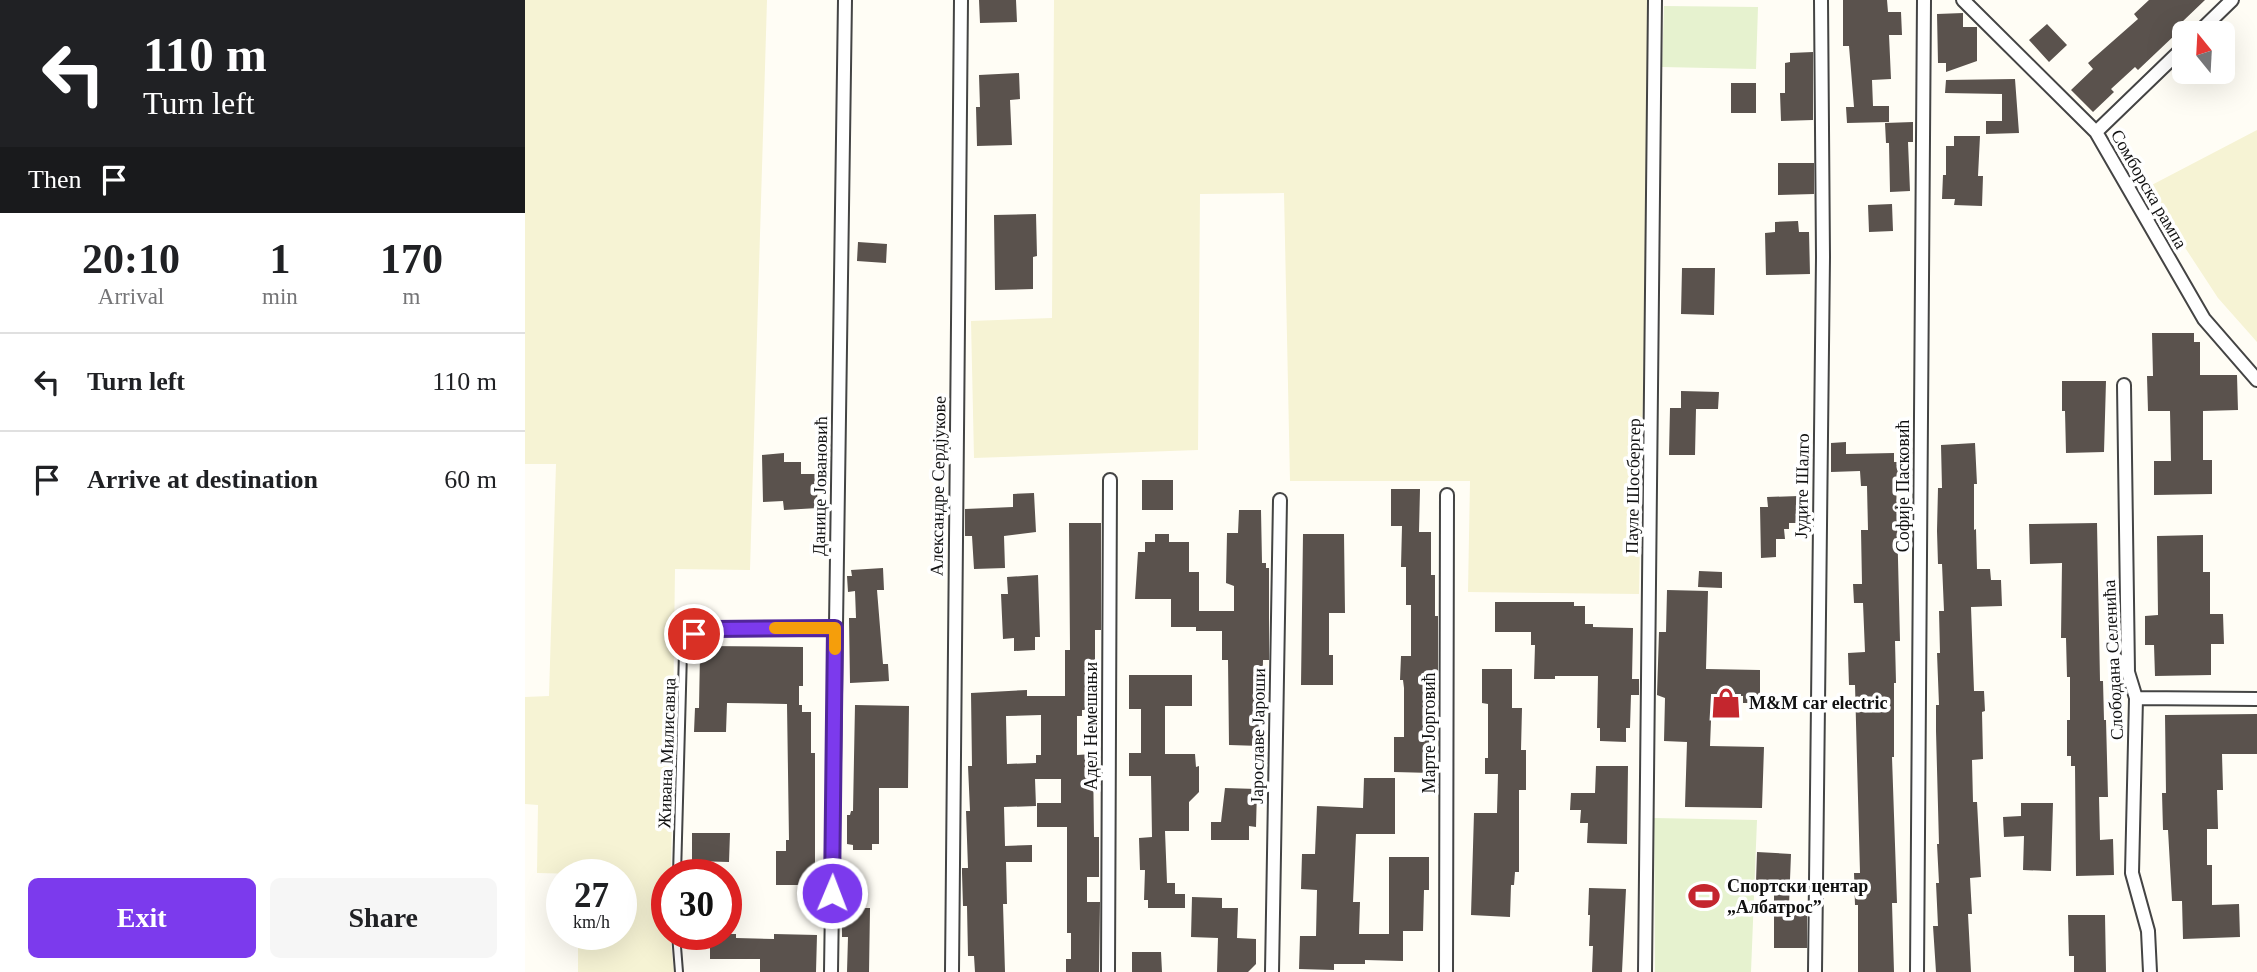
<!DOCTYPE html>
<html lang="en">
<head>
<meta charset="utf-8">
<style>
	body { margin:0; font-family:"Times New Roman",serif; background:#f6f6f6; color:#202124; height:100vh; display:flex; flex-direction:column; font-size:26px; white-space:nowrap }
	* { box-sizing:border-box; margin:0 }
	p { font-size:23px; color:#757577 }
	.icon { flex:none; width:38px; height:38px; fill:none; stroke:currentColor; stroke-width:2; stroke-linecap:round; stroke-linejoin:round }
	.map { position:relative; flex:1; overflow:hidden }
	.side { display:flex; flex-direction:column; background:#fff; width:525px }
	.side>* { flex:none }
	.banner { background:#202124; color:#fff; overflow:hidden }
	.needle { width:46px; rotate:342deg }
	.controls { position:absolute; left:1647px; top:21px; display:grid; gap:14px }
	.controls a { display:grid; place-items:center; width:63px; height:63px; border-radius:10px; background:#fff; box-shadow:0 7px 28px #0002; font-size:35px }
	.speed { position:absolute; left:21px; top:859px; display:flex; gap:14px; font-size:35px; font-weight:700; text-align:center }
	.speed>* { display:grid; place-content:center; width:91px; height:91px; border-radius:50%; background:#fff; box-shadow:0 7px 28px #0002; line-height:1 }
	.speed small { font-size:18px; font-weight:400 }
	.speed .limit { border:10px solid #d22; background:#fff; color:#111 }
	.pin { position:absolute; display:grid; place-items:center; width:60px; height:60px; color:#fff; margin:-30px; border:4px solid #fff; border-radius:50%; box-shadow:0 2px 7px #0007 }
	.me { position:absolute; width:77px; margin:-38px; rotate:1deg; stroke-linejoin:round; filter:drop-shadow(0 0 5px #0008) }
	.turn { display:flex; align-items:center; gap:24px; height:147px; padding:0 28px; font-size:32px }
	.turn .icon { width:91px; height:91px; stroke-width:2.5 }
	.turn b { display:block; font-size:49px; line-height:60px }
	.then { display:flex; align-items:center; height:66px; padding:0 28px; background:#0003; gap:14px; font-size:26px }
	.eta { display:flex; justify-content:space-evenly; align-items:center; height:119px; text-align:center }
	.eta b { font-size:42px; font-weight:700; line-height:49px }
	.cta { display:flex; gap:14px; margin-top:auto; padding:14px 28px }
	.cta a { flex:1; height:80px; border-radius:10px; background:#7c3aed; color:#fff; font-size:28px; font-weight:700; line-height:80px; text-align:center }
	.cta a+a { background:#f6f6f6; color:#202124 }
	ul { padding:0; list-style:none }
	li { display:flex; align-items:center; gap:21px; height:98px; padding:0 28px; border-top:2px solid #e0e0e0 }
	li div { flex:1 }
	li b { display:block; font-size:26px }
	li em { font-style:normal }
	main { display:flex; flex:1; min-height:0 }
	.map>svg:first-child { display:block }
</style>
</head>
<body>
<main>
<section class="side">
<div class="banner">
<div class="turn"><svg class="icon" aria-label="left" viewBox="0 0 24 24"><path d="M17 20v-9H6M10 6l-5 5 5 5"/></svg><div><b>110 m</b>Turn left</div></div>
<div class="then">Then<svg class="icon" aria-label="arrive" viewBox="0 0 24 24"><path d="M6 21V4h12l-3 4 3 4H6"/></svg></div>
</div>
<div class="eta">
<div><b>20:10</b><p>Arrival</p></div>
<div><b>1</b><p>min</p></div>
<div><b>170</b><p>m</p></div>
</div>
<ul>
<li><svg class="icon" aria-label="left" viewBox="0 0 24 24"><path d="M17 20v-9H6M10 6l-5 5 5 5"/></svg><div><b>Turn left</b></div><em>110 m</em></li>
<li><svg class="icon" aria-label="arrive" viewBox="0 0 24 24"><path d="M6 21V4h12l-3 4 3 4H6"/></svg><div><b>Arrive at destination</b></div><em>60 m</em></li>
</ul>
<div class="cta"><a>Exit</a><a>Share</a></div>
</section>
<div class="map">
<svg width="1732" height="972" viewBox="0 0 1732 972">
	<rect width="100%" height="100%" fill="#fffdf5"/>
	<path fill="#f6f3d4" d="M 0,0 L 242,0 L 225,570 L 150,569 L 146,875 L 142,875 L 142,934 L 145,935 L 149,972 L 53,972 L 53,935 L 96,934 L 96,875 L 12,873 L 13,805 L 0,804 L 0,697 L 24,696 L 31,464 L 0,464 Z
		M 529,0 L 1126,0 L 1114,594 L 943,592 L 945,481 L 765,481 L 759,193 L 675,194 L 673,450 L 449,458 L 446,321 L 527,318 Z
		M 1732,130 L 1732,342 L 1693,298 L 1621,188 Z"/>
	<path fill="#e6f2cf" d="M 1139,6 L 1233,7 L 1231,69 L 1137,67 Z
		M 1129,818 L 1232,820 L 1226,972 L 1130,972 Z"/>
	<path fill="#5a524d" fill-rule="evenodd" d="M 454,0 L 491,0 L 492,22 L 455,23 Z
		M 1318,0 L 1362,0 L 1363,12 L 1376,12 L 1377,35 L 1364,35 L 1366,79 L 1347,80 L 1348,106 L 1364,106 L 1364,122 L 1322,123 L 1321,107 L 1329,107 L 1324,46 L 1318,46 Z
		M 1624,0 L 1680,0 L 1657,22 L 1652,33 L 1613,70 L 1610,67 L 1586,89 L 1589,92 L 1568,112 L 1546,90 L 1568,69 L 1563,63 L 1613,19 L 1609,14 Z
		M 1438,13 L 1438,27 L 1452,27 L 1452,61 L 1421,72 L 1421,63 L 1413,63 L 1412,14 Z
		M 1522,24 L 1542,45 L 1524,62 L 1504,40 Z
		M 1288,52 L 1288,120 L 1256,121 L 1255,93 L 1260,93 L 1260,63 L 1265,62 L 1265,53 Z
		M 494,73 L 495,99 L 485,100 L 487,145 L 452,146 L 451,107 L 455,107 L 454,75 Z
		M 1490,79 L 1494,133 L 1461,134 L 1461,121 L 1477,121 L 1477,94 L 1420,93 L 1421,80 Z
		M 1206,83 L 1231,83 L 1231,113 L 1206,113 Z
		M 1388,122 L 1388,142 L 1383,142 L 1385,191 L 1365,192 L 1364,143 L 1361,143 L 1360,123 Z
		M 1429,136 L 1455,136 L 1453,176 L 1458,176 L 1457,206 L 1429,205 L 1430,199 L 1417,199 L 1418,175 L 1421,175 L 1421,146 L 1429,146 Z
		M 1253,163 L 1289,163 L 1289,194 L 1253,195 Z
		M 1367,204 L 1368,231 L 1344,232 L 1343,205 Z
		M 511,214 L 512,256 L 508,257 L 508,289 L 470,290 L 469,215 Z
		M 1273,221 L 1274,232 L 1284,232 L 1285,274 L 1241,275 L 1240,233 L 1250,232 L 1250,222 Z
		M 333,242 L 362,244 L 361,263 L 332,261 Z
		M 1157,268 L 1190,268 L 1189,315 L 1156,314 Z
		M 1627,333 L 1669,333 L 1669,342 L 1675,342 L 1675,375 L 1712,375 L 1713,410 L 1678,411 L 1678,460 L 1687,460 L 1687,494 L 1629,495 L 1629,461 L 1646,461 L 1645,411 L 1623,411 L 1622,376 L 1628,376 Z
		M 1537,381 L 1581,381 L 1579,452 L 1541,453 L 1540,411 L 1537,411 Z
		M 1156,391 L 1194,392 L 1193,409 L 1171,409 L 1170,455 L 1144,455 L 1145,408 L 1156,408 Z
		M 1321,442 L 1321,454 L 1369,453 L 1369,462 L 1373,462 L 1374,478 L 1371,478 L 1375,641 L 1370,641 L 1371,683 L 1369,683 L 1369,757 L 1367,757 L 1372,903 L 1367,903 L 1369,972 L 1333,972 L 1333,905 L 1330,905 L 1329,873 L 1335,873 L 1330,685 L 1324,685 L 1323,653 L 1340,652 L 1338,603 L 1329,603 L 1328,584 L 1337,584 L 1336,530 L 1343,530 L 1342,486 L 1336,486 L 1335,471 L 1306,472 L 1306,443 Z
		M 1450,443 L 1452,484 L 1449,484 L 1449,530 L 1451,529 L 1452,569 L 1465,569 L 1466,580 L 1476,580 L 1477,606 L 1446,607 L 1449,691 L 1459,691 L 1460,711 L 1457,712 L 1458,759 L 1447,760 L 1448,802 L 1452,802 L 1456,877 L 1445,878 L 1447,914 L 1443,914 L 1446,972 L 1411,972 L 1408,926 L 1413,926 L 1411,883 L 1414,883 L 1412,844 L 1414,844 L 1411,731 L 1411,705 L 1414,705 L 1412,653 L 1415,653 L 1414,611 L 1419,611 L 1417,564 L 1413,564 L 1412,531 L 1413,488 L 1417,488 L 1416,445 Z
		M 259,453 L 259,462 L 276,462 L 276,474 L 291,474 L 293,508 L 259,510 L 258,501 L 238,502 L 237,455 Z
		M 617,480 L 648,480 L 648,510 L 617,510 Z
		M 866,489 L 895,489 L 894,532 L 906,532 L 906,575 L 910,575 L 910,616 L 913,616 L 913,691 L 911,691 L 908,773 L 869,772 L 869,737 L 879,737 L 879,688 L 878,680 L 875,680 L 876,656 L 886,656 L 886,605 L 881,605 L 881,567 L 876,567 L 877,526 L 866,526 Z
		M 509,493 L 511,532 L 479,536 L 480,568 L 449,569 L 447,536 L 440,536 L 440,509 L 488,507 L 488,494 Z
		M 1274,496 L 1275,523 L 1264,523 L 1264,529 L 1259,529 L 1260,539 L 1251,539 L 1251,557 L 1236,558 L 1235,507 L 1243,507 L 1242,497 Z
		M 714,510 L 736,510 L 737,563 L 741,563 L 741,568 L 744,568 L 744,660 L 738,660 L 736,746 L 704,745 L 703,660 L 697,660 L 697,631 L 671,631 L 671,627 L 646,627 L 646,599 L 610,599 L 613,552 L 620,552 L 620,542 L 630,542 L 630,534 L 644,534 L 644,542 L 664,542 L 664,572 L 674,572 L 674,611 L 709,611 L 709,586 L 701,583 L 702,533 L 713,533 Z
		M 544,523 L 576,523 L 576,630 L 570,630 L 570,696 L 575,696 L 575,710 L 557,710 L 557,716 L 552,716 L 552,755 L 568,754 L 569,837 L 574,837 L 574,877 L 562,877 L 562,902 L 575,902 L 574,972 L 541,972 L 541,959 L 546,959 L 546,933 L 542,933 L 542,827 L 512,827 L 512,803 L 536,803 L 536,779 L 510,779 L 511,806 L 479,807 L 480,846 L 507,845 L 507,862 L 481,862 L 482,904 L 478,904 L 480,972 L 450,972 L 449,956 L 443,956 L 442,906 L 438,906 L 437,873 L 437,868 L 443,868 L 441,811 L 445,811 L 443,766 L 447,766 L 446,693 L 502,690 L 502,696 L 540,696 L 540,650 L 545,650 ZM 516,715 L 516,755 L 511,755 L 511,763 L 482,764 L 481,716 Z
		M 1572,523 L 1575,681 L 1578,681 L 1579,720 L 1581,720 L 1583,797 L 1574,797 L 1575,840 L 1588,839 L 1589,875 L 1551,876 L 1550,766 L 1546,766 L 1546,756 L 1542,756 L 1542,720 L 1545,720 L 1545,677 L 1542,677 L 1541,638 L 1536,638 L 1537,563 L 1505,564 L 1504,524 Z
		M 778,534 L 819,534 L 820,613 L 804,613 L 804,655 L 808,655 L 808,685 L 776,685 Z
		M 1678,535 L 1678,572 L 1685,572 L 1685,614 L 1698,614 L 1699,644 L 1686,644 L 1686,675 L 1630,676 L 1629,645 L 1620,645 L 1620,616 L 1633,615 L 1632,536 Z
		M 358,568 L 359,590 L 352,590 L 358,664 L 363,664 L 364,681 L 325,683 L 324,618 L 331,618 L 330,591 L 323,592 L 322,576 L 327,576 L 326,570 Z
		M 1174,571 L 1197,572 L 1197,588 L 1173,587 Z
		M 513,575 L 515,637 L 510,637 L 510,650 L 489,651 L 489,638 L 478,639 L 476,594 L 483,594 L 482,577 Z
		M 1142,590 L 1183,591 L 1181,669 L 1235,670 L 1235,703 L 1218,703 L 1218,696 L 1187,695 L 1185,746 L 1239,747 L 1237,808 L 1160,807 L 1162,742 L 1139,741 L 1140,698 L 1132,695 L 1134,632 L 1141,632 Z
		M 970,602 L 1049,602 L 1049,606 L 1060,606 L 1060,624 L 1068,624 L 1068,627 L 1108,628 L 1107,679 L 1114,679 L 1114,695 L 1106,695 L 1105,728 L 1101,728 L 1101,742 L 1075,741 L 1075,728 L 1072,728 L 1073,676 L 1030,676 L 1030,679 L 1009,679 L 1010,645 L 1006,645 L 1006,632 L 970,632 Z
		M 181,646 L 278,647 L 278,686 L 274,686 L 274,705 L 277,705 L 277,712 L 286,712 L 286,753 L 290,753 L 290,885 L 251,885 L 251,851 L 261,851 L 261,840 L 264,840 L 262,704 L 202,703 L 201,732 L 169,732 L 170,708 L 174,708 L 175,653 Z
		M 957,669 L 987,669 L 987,708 L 997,708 L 996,750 L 1001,750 L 1001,790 L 994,790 L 994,872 L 990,872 L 989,885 L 986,885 L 985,917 L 946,915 L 949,813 L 972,813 L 973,774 L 960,774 L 960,758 L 963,758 L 963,704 L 957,703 Z
		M 604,675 L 667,675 L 667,706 L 640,706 L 640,754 L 670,754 L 671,767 L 674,766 L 674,792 L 664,802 L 664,831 L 640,831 L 642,883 L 650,883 L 650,894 L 660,894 L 660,908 L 623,908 L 623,900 L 619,900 L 620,870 L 615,870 L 614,838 L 627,837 L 626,776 L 604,776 L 604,753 L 616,753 L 616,709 L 604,709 Z
		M 330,705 L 384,706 L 383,788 L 354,788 L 354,844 L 347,844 L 347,850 L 328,850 L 328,845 L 322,844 L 322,815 L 325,815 L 326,811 L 328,811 Z
		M 1732,714 L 1732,754 L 1697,754 L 1698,790 L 1692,790 L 1693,829 L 1682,829 L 1682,865 L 1687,865 L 1687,905 L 1714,904 L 1715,937 L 1658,939 L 1657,901 L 1647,901 L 1643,830 L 1638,830 L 1637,793 L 1641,793 L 1640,715 Z
		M 1071,766 L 1103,766 L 1102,844 L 1062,843 L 1063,823 L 1055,823 L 1056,810 L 1045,810 L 1046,793 L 1070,793 Z
		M 839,778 L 870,778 L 870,834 L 831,834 L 828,902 L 835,902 L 834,934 L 864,934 L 864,857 L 904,857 L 904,890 L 899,890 L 898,931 L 878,931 L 878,961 L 840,960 L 840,964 L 809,964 L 809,970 L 774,969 L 775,936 L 791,936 L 792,890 L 776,889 L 777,854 L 790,854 L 792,806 L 838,808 Z
		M 700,788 L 732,789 L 731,827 L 724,826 L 724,840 L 686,840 L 686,822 L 696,822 Z
		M 1496,803 L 1528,803 L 1526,871 L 1498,870 L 1499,836 L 1479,837 L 1478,817 L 1496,816 Z
		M 167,833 L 205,833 L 204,862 L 167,861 Z
		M 1232,852 L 1266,854 L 1264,905 L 1282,905 L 1282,948 L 1249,948 L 1249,883 L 1231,882 Z
		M 1064,888 L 1101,889 L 1097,972 L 1067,972 L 1068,946 L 1064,946 L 1065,915 L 1063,915 Z
		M 667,897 L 697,898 L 697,908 L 713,908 L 712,938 L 731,939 L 731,964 L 723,972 L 692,972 L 693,938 L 666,937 Z
		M 317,908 L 345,908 L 344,972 L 322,972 L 323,937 L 317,937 Z
		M 1543,915 L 1580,915 L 1581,972 L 1549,972 L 1549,956 L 1544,956 Z
		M 185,934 L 211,934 L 211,938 L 249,939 L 249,934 L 292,935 L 291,972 L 235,972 L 235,959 L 185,959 Z
		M 607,952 L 636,952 L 637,972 L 607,972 Z"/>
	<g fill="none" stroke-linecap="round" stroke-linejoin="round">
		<g stroke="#444" stroke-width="10">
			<path id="service" d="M 152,875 L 158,652 L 169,634 L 188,629 L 310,628
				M 151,934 L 154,972"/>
		</g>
		<g stroke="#444" stroke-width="16">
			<path id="minor" d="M 1438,0 L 1571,132 L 1679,319 L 1732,380
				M 1673,33 L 1707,0
				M 1571,132 L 1659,47
				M 1599,385 L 1603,672 L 1611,698 L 1607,873 L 1623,931 L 1625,972
				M 1611,698 L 1732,699
				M 306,972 L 320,0
				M 427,972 L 436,0
				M 583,972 L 585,480
				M 747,972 L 755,500
				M 921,972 L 922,495
				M 1120,972 L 1130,0
				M 1290,972 L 1298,257 L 1296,0
				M 1392,972 L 1399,0"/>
		</g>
		<use href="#service" stroke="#fff" stroke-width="6"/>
		<use href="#minor" stroke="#fff" stroke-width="12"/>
	</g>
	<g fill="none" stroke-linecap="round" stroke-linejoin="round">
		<g stroke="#51269a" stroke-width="18">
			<path id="route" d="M 169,634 L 188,629 L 310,628 L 307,893"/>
		</g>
		<use href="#route" stroke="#7c3aed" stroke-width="12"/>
		<path stroke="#f59e0b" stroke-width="12" d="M 250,628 L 310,628 L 310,649"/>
	</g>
	<defs>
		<g id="shop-bare" transform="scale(2.415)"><path d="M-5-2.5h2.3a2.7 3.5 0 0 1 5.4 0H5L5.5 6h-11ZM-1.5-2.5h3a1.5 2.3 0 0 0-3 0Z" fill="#c4262e" stroke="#fff" stroke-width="2.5" paint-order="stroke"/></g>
		<g id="stadium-bare" transform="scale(2.415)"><path d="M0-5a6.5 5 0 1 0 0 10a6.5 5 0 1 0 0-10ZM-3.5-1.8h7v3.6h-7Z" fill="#c4262e" stroke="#fff" stroke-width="2.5" paint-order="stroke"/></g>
	</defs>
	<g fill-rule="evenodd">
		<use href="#shop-bare" x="1201" y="703"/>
		<use href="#stadium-bare" x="1179" y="896"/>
	</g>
	<g text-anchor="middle" stroke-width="7" stroke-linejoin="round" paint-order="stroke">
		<g font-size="18" fill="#111" stroke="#fff">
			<text transform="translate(1624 189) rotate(60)" y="6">Сомборска рампа</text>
			<text transform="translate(295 486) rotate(-89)" y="6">Данице Јовановић</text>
			<text transform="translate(413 486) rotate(-89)" y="6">Александре Сердјукове</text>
			<text transform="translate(1108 486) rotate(-89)" y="6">Пауле Шосбергер</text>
			<text transform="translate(1277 486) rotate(-89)" y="6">Јудите Шалго</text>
			<text transform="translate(1378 486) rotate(-90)" y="6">Софије Пасковић</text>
			<text transform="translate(1588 660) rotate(-93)" y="6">Слободана Селенића</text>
			<text transform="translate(566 726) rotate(-90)" y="6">Адел Немешањи</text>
			<text transform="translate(904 733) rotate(-90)" y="6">Марте Јорговић</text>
			<text transform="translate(733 736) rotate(-89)" y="6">Јарославе Јароши</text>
			<text transform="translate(142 753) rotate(-88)" y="6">Живана Милисавца</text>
		</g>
		<g font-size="18" font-weight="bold" fill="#111" stroke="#fff" text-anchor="start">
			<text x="1224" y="709">M&amp;M car electric</text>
			<text x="1202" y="892">Спортски центар<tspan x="1202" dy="21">„Албатрос”</tspan></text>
		</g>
	</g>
</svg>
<div class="controls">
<a><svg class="needle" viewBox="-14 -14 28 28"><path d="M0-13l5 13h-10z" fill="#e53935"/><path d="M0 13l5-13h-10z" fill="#757577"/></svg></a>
</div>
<div class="speed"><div>27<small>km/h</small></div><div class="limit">30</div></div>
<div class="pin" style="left:169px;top:634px;background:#d93025"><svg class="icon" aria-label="arrive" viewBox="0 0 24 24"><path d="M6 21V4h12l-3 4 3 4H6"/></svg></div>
<svg class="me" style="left:307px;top:893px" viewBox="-20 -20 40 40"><circle r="17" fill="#7c3aed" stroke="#fff" stroke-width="3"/><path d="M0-11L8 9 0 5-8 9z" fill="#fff"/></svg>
</div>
</main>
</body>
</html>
